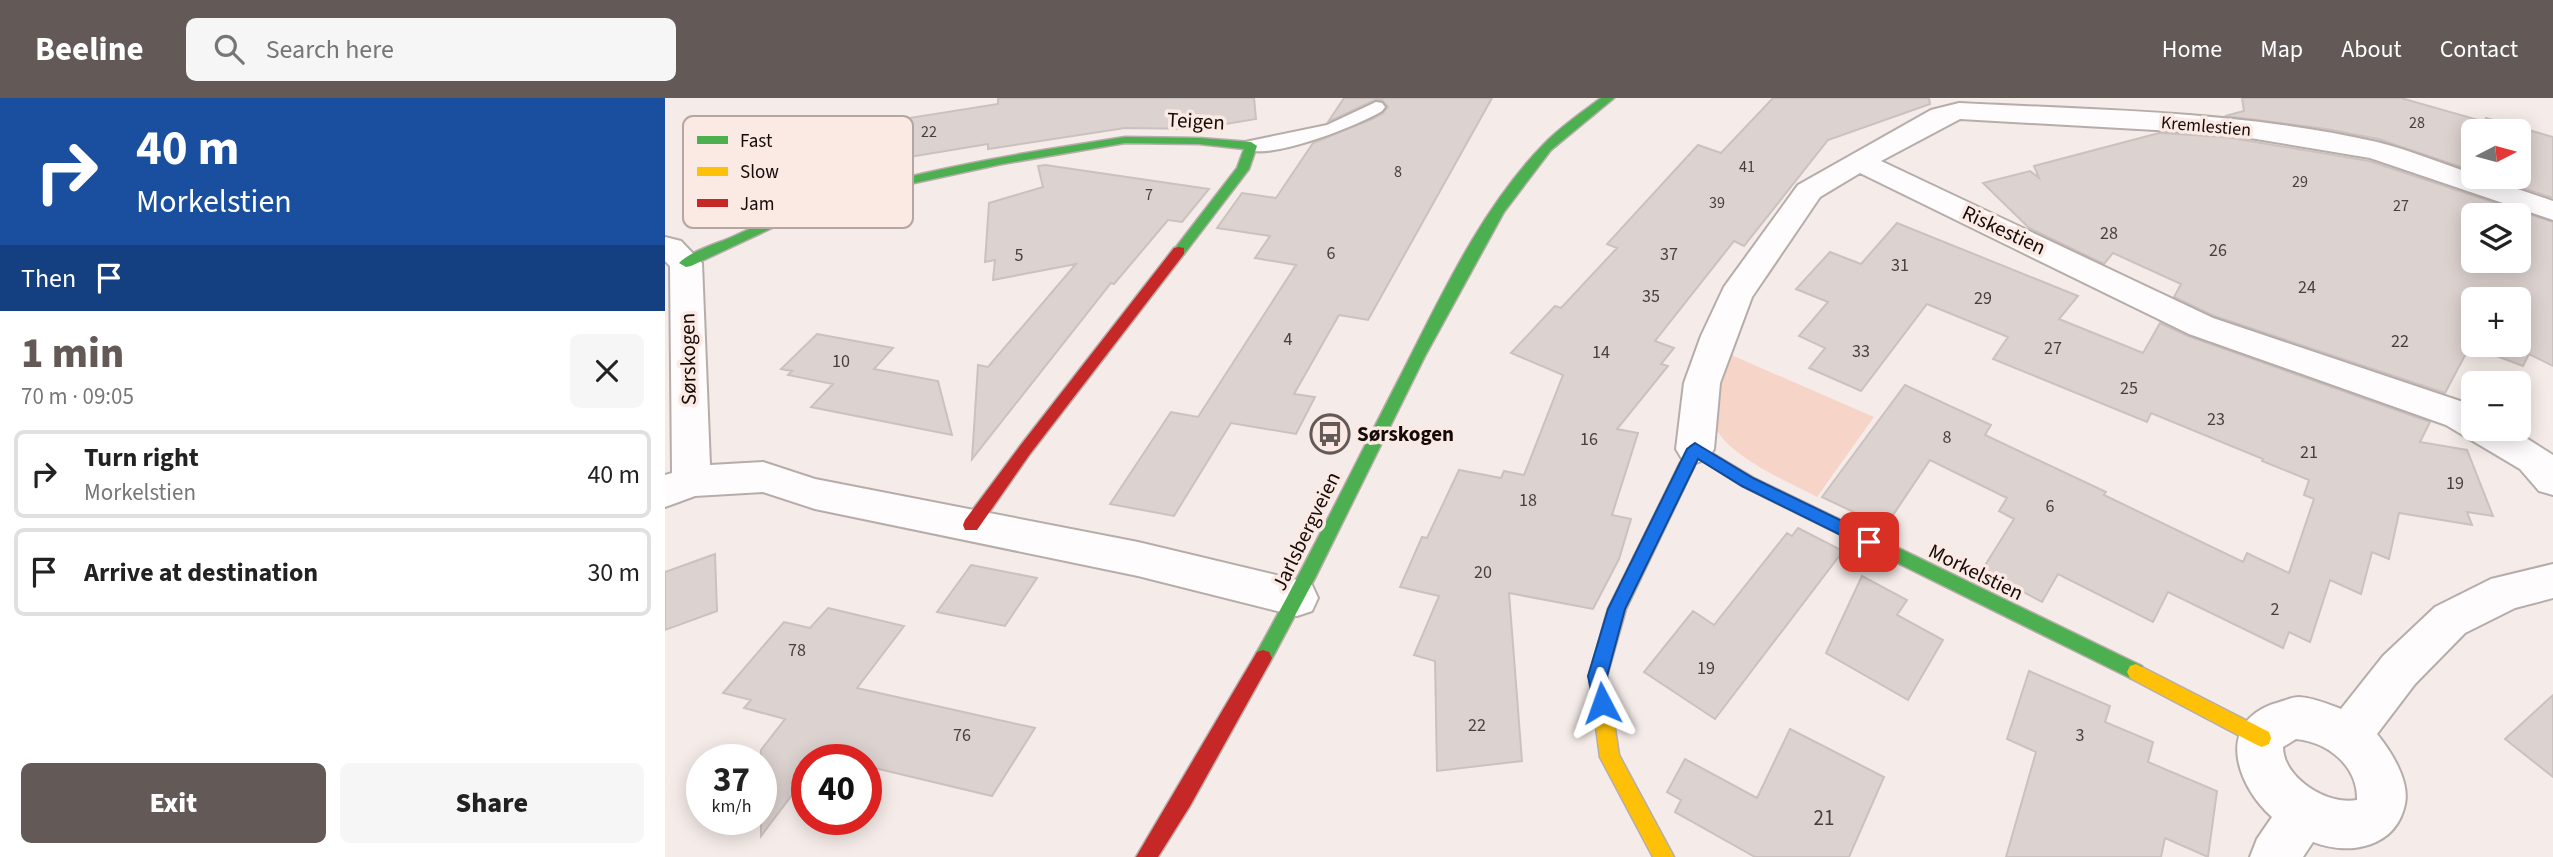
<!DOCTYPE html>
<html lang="en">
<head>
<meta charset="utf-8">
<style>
	body { margin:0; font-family:"Source Sans 3",sans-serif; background:#f6f6f6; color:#222; height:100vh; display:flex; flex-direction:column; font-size:26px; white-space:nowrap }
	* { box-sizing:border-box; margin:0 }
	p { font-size:23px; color:#767676 }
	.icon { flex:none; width:38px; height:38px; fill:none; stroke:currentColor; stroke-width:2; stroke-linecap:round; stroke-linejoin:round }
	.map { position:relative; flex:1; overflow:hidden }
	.panel { display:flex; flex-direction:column; background:#fff; width:665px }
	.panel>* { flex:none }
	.banner { background:#1a4fa0; color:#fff; overflow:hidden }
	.needle { width:46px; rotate:84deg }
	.controls { position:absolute; left:1796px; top:21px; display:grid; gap:14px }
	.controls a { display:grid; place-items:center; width:70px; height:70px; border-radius:10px; background:#fff; box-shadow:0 4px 18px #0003; font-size:35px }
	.speed { position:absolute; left:21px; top:646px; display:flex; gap:14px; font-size:35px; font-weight:700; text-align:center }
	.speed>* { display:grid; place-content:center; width:91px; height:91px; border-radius:50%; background:#fff; box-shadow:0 4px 18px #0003; line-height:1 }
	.speed small { font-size:18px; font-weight:400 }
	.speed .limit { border:10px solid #d22; background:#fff; color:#111 }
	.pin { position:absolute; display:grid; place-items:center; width:60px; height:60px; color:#fff; margin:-30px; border-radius:14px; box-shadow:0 4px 10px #0006 }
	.me { position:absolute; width:77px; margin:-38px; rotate:356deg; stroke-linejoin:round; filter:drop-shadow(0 0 5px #0008) }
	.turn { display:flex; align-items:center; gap:24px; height:147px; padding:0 21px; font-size:32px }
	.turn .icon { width:91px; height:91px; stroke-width:2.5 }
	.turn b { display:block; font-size:49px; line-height:60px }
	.then { display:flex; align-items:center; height:66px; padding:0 21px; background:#0003; gap:14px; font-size:26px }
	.round { display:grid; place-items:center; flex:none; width:74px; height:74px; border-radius:10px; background:#f6f6f6 }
	.overview { display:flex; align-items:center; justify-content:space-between; height:119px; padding:0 21px }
	h1 { font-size:42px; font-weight:800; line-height:52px; color:#635a57 }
	.cta { display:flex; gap:14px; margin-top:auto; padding:14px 21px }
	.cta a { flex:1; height:80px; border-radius:10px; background:#635a57; color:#fff; font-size:28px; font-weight:800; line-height:80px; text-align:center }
	.cta a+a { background:#f6f6f6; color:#222 }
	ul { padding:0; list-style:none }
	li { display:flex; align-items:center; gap:21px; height:88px; margin:0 14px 10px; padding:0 7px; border:4px solid #e0e0e0; border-radius:10px }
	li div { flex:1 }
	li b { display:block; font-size:26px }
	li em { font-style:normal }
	header { display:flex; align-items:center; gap:42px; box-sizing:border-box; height:98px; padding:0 35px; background:#635a57; color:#fff }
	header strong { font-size:33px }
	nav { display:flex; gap:38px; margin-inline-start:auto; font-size:24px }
	.search { width:490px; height:63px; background:#f6f6f6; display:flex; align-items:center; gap:18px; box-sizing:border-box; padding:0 24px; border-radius:10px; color:#767676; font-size:26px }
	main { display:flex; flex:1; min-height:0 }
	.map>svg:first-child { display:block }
</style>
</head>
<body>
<header>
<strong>Beeline</strong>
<div class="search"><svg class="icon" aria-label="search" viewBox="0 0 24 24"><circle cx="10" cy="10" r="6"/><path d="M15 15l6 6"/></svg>Search here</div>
<nav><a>Home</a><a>Map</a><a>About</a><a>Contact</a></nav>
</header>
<main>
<section class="panel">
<div class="banner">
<div class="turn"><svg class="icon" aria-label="right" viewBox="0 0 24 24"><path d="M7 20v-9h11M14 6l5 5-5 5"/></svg><div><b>40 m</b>Morkelstien</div></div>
<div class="then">Then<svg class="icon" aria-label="arrive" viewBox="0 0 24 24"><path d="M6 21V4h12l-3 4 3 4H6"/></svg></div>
</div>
<div class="overview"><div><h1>1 min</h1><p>70 m · 09:05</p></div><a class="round"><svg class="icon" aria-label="close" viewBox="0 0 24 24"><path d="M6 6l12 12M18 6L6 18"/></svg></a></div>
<ul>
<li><svg class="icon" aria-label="right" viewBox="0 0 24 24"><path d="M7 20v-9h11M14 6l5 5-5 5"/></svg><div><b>Turn right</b><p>Morkelstien</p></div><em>40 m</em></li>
<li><svg class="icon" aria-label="arrive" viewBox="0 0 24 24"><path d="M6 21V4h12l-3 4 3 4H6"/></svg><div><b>Arrive at destination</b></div><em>30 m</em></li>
</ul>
<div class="cta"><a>Exit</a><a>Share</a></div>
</section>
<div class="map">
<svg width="1888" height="759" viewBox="0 0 1888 759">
	<rect width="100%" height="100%" fill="#f5ece9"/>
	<path fill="#f7d4c8" d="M 1064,256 L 1209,319 L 1152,399 C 1124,384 1043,351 1047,313 C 1049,294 1059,274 1064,256 Z"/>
	<path fill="#dcd2cf" stroke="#cbc1be" stroke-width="2" fill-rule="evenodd" d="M 333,0 L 589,0 L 591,21 L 531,31 L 460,30 L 323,51 L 323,46 L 220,63 L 222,69 L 153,82 L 156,34 L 333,6 Z
		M 679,0 L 827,0 L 703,222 L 674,217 L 629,296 L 650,299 L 631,336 L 566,325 L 509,418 L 445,406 L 506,314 L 533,319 L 631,167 L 590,160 L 605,138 L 552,130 L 577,95 L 611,100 L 648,45 L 707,21 L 718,15 L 723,9 L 717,2 L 710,2 L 663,24 Z
		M 1108,0 L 1264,0 L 1265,6 L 1163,42 L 1079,148 L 1069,143 L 990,243 L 1009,250 L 996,266 L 1003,268 L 952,331 L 973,335 L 947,417 L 966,421 L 954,461 L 928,511 L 844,495 L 857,663 L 772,673 L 770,563 L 749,557 L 774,498 L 735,489 L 757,439 L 762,440 L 794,372 L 836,380 L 839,373 L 859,377 L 898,277 L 846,255 L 890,208 L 896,210 L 952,150 L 942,146 L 1033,47 L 1056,55 Z
		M 1577,0 L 1736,0 L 1820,24 L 1821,20 L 1888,39 L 1888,100 L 1824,79 L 1853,79 L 1853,33 L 1808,33 L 1808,73 L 1713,41 L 1661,31 L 1560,18 L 1579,13 Z
		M 1494,35 L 1561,39 L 1704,63 L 1888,124 L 1888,268 L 1864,256 L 1858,268 L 1805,248 L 1780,295 L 1549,218 L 1509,199 L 1516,186 L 1448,155 L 1439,166 L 1364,130 L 1318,85 L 1365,73 L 1374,80 L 1369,68 ZM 1808,117 L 1853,117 L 1853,163 L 1808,163 ZM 1808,201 L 1853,201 L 1853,247 L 1808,247 Z
		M 380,67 L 544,91 L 517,124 L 503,122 L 449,186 L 446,185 L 307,361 L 313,267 L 323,269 L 411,166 L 328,182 L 330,162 L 320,164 L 324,105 L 378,89 L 373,68 Z
		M 1232,125 L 1413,198 L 1394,221 L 1478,255 L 1495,225 L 1523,238 L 1765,324 L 1755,344 L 1802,352 L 1828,418 L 1802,414 L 1807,427 L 1734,415 L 1724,461 L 1707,454 L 1696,496 L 1665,482 L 1645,544 L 1624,534 L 1618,550 L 1503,494 L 1488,524 L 1393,476 L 1377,504 L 1317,472 L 1349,421 L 1334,413 L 1342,400 L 1265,362 L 1220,429 L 1157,399 L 1240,287 L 1326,327 L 1320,337 L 1441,394 L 1439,397 L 1578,464 L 1582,455 L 1624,475 L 1649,401 L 1639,397 L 1644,382 L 1597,363 L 1598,361 L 1486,315 L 1482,324 L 1328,261 L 1343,239 L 1262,206 L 1196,293 L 1144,270 L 1160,250 L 1134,238 L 1163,204 L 1131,191 L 1165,154 L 1196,166 Z
		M 152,236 L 228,250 L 209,271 L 273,283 L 287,337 L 146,309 L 168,286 L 123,277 L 127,273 L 116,271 Z
		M 1133,430 L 1178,453 L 1050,621 L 979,574 L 1028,513 L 1049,527 L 1122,435 L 1127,438 Z
		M 50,456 L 52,513 L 0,532 L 0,474 Z
		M 306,467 L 372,480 L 340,528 L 272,514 Z
		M 1197,478 L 1242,502 L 1232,517 L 1278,542 L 1243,602 L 1161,555 Z
		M 163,510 L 239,528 L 192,590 L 370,630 L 327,698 L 201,668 L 201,662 L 174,662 L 156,657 L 153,662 L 142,662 L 142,677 L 96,738 L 96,652 L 120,621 L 79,610 L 86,602 L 58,595 L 119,524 L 145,530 Z
		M 1364,573 L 1445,608 L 1440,624 L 1488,644 L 1483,664 L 1552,693 L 1543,759 L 1500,740 L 1496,759 L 1341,759 L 1371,654 L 1342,641 Z
		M 1888,597 L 1888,679 L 1840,641 Z
		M 1125,631 L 1219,679 L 1184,759 L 1090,759 L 1010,714 L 1016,702 L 1002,694 L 1020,661 L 1092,700 Z"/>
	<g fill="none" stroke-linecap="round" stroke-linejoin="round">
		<g stroke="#b6adaa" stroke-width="4">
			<path id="lane" d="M 711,4 L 717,5 L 720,9 L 717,13 C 697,26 594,68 577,48 L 580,44 L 662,27 Z"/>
		</g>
		<g stroke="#b6adaa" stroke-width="4">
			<path id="street" d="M 1294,5 C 1433,12 1575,13 1712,44 C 1744,52 1776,65 1808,76 L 1808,79 L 1817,79 L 1888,103 L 1888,122 L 1705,60 L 1561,36 L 1295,21 L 1216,63 L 1548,220 L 1807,307 L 1808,331 L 1847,331 L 1888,357 L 1888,397 L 1874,393 L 1855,371 L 1781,327 L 1524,236 L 1195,75 L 1155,99 L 1087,199 L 1055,285 L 1049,351 L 1043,361 L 1030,365 L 1017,361 L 1011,351 L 1019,285 L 1036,238 L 1059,189 L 1133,87 L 1266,12 Z
				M 0,139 L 16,143 L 37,165 L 45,367 L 98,364 L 150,381 L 473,444 L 632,482 L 647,487 L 653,500 L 647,513 L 632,518 L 473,478 L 150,411 L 98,394 L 30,398 L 0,409 L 0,377 L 7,375 L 5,168 L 0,163 Z
				M 1888,466 L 1888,500 L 1850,510 L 1800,535 L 1750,586 L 1712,636 C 1726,653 1745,683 1740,706 C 1731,750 1684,758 1648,744 L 1638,759 L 1585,759 L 1592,741 L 1607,719 C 1571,687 1551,626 1608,606 C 1617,604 1626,599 1634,599 C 1649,600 1663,606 1676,611 L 1718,558 L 1770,509 L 1826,481 ZM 1631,641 C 1663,644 1693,668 1692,702 C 1663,708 1618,680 1618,649 Z"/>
		</g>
		<g stroke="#b6adaa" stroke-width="3">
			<path id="fast" d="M 936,0 L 949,0 L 886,52 L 839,114 L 760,258 L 650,480 L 604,566 L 598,568 L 592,566 L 589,560 L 592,554 C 642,465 687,372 734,281 C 775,201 815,112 878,47 C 895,29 916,15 936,0 Z
				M 460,39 L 534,40 L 586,44 L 592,48 L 584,71 L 519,156 L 514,157 L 508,153 L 572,70 L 579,51 L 534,46 L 460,45 L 337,66 L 217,92 L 124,122 L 26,168 L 21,169 L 14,165 C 26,153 51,146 67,139 C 191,81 326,60 460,39 Z
				M 1030,345 L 1089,380 L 1477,568 L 1480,574 L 1477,580 L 1471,582 L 1465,580 L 1077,388 L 1033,360 L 1027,373 L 1015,373 L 1013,369 L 1025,347 Z"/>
		</g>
		<g stroke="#b6adaa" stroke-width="3">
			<path id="slow" d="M 1021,363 L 1027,365 L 1029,369 L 961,511 L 942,578 L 954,657 L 1009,759 L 988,759 L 935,659 L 924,578 L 943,511 L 1013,369 L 1015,365 Z
				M 1471,566 L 1604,634 L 1606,640 L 1604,646 L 1597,649 L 1590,646 L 1465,580 L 1462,574 L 1465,568 Z"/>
		</g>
		<g stroke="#b6adaa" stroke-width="3">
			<path id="jam" d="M 514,149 L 519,150 L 519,156 L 365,356 L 312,432 L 300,432 L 298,427 L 300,422 L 355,348 L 509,150 Z
				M 598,552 L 604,554 L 607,560 L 604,566 L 525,708 L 493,759 L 471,759 L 592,554 Z"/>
		</g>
		<use href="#lane" fill="#fefcfc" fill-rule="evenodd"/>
		<use href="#street" fill="#fefcfc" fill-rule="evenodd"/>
		<use href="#fast" fill="#4caf50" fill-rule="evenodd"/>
		<use href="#slow" fill="#ffc107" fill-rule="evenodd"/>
		<use href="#jam" fill="#c62828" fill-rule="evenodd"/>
	</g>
	<path fill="#1a73e8" stroke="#114b97" stroke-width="2" d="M 1030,345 L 1088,380 L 1210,439 L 1212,444 L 1210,448 L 1198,448 L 1077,388 L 1033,361 L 960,511 L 942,578 L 946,605 L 943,611 L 937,614 L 930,611 L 923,578 L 943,511 L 1022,351 Z"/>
	<defs>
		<g id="bus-ring" transform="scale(2.0125)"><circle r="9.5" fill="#fbe9e3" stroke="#635a57" stroke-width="1.5"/><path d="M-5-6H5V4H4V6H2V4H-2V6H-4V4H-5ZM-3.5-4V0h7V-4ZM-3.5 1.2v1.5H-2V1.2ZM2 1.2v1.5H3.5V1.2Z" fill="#635a57"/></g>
	</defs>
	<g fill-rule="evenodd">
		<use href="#bus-ring" x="665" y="336"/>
	</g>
	<g text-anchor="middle" stroke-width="7" stroke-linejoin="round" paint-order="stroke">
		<g font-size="16" fill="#483f3c">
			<text x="1752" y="30">28</text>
			<text x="264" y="39">22</text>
			<text x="1082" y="74">41</text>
			<text x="733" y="79">8</text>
			<text x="1635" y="89">29</text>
			<text x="484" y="102">7</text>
			<text x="1052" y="110">39</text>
			<text x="1736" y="113">27</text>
		</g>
		<g font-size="18" fill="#140b08" stroke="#fbe9e3">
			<text transform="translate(1541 28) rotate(5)" y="6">Kremlestien</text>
		</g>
		<g font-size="18" fill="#483f3c">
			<text x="1444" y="141">28</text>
			<text x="1553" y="158">26</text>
			<text x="666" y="161">6</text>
			<text x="1004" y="162">37</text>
			<text x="354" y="163">5</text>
			<text x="1235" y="173">31</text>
			<text x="1642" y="195">24</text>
			<text x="986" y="204">35</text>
			<text x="1318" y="206">29</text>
			<text x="623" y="247">4</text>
			<text x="1735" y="249">22</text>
			<text x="1388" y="256">27</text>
			<text x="1196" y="259">33</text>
			<text x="936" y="260">14</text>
			<text x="176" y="269">10</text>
			<text x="1464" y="296">25</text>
			<text x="1551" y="327">23</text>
			<text x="1282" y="345">8</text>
			<text x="924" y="347">16</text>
			<text x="1644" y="360">21</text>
			<text x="1790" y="391">19</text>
			<text x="863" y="408">18</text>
			<text x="1385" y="414">6</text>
			<text x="818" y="480">20</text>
			<text x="1610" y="517">2</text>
			<text x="132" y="558">78</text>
			<text x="1041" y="576">19</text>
			<text x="812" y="633">22</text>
			<text x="297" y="643">76</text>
			<text x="1415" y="643">3</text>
		</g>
		<g font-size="21" fill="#140b08" stroke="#fbe9e3">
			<text transform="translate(531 23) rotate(3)" y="7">Teigen</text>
			<text transform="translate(1339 132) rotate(25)" y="7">Riskestien</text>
			<text transform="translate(23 261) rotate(-91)" y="7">Sørskogen</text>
			<text transform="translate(641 433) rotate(-64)" y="7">Jarlsbergveien</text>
			<text transform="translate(1311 474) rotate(26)" y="7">Morkelstien</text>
		</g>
		<g font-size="21" font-weight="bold" fill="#140b08" stroke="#fbe9e3" text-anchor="start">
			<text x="692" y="343">Sørskogen</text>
		</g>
		<g font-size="21" fill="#483f3c">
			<text x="1159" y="727">21</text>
		</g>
	</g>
	<rect x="18" y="18" width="230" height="112" rx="10" fill="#fbe9e3" stroke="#b6a6a1" stroke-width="2"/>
	<rect x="32" y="38" width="31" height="8" fill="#4caf50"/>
	<rect x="32" y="69" width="31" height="9" fill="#ffc107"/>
	<rect x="32" y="101" width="31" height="8" fill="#c62828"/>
	<g font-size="19" fill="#140b08">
		<text x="75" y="49">Fast</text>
		<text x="75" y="80">Slow</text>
		<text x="75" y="112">Jam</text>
	</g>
</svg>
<div class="controls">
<a><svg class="needle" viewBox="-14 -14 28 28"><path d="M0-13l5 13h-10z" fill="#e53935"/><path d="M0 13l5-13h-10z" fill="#767676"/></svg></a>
<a><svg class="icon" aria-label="layers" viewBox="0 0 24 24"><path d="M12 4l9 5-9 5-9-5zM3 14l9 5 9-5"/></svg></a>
<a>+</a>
<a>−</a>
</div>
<div class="speed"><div>37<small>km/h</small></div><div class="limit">40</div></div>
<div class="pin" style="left:1204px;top:444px;background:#d93025"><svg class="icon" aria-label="arrive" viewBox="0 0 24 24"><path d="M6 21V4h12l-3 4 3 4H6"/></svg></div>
<svg class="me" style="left:937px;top:605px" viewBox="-20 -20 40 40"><path d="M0-17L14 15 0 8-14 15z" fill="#1a73e8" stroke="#fff" stroke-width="4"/></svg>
</div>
</main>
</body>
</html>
